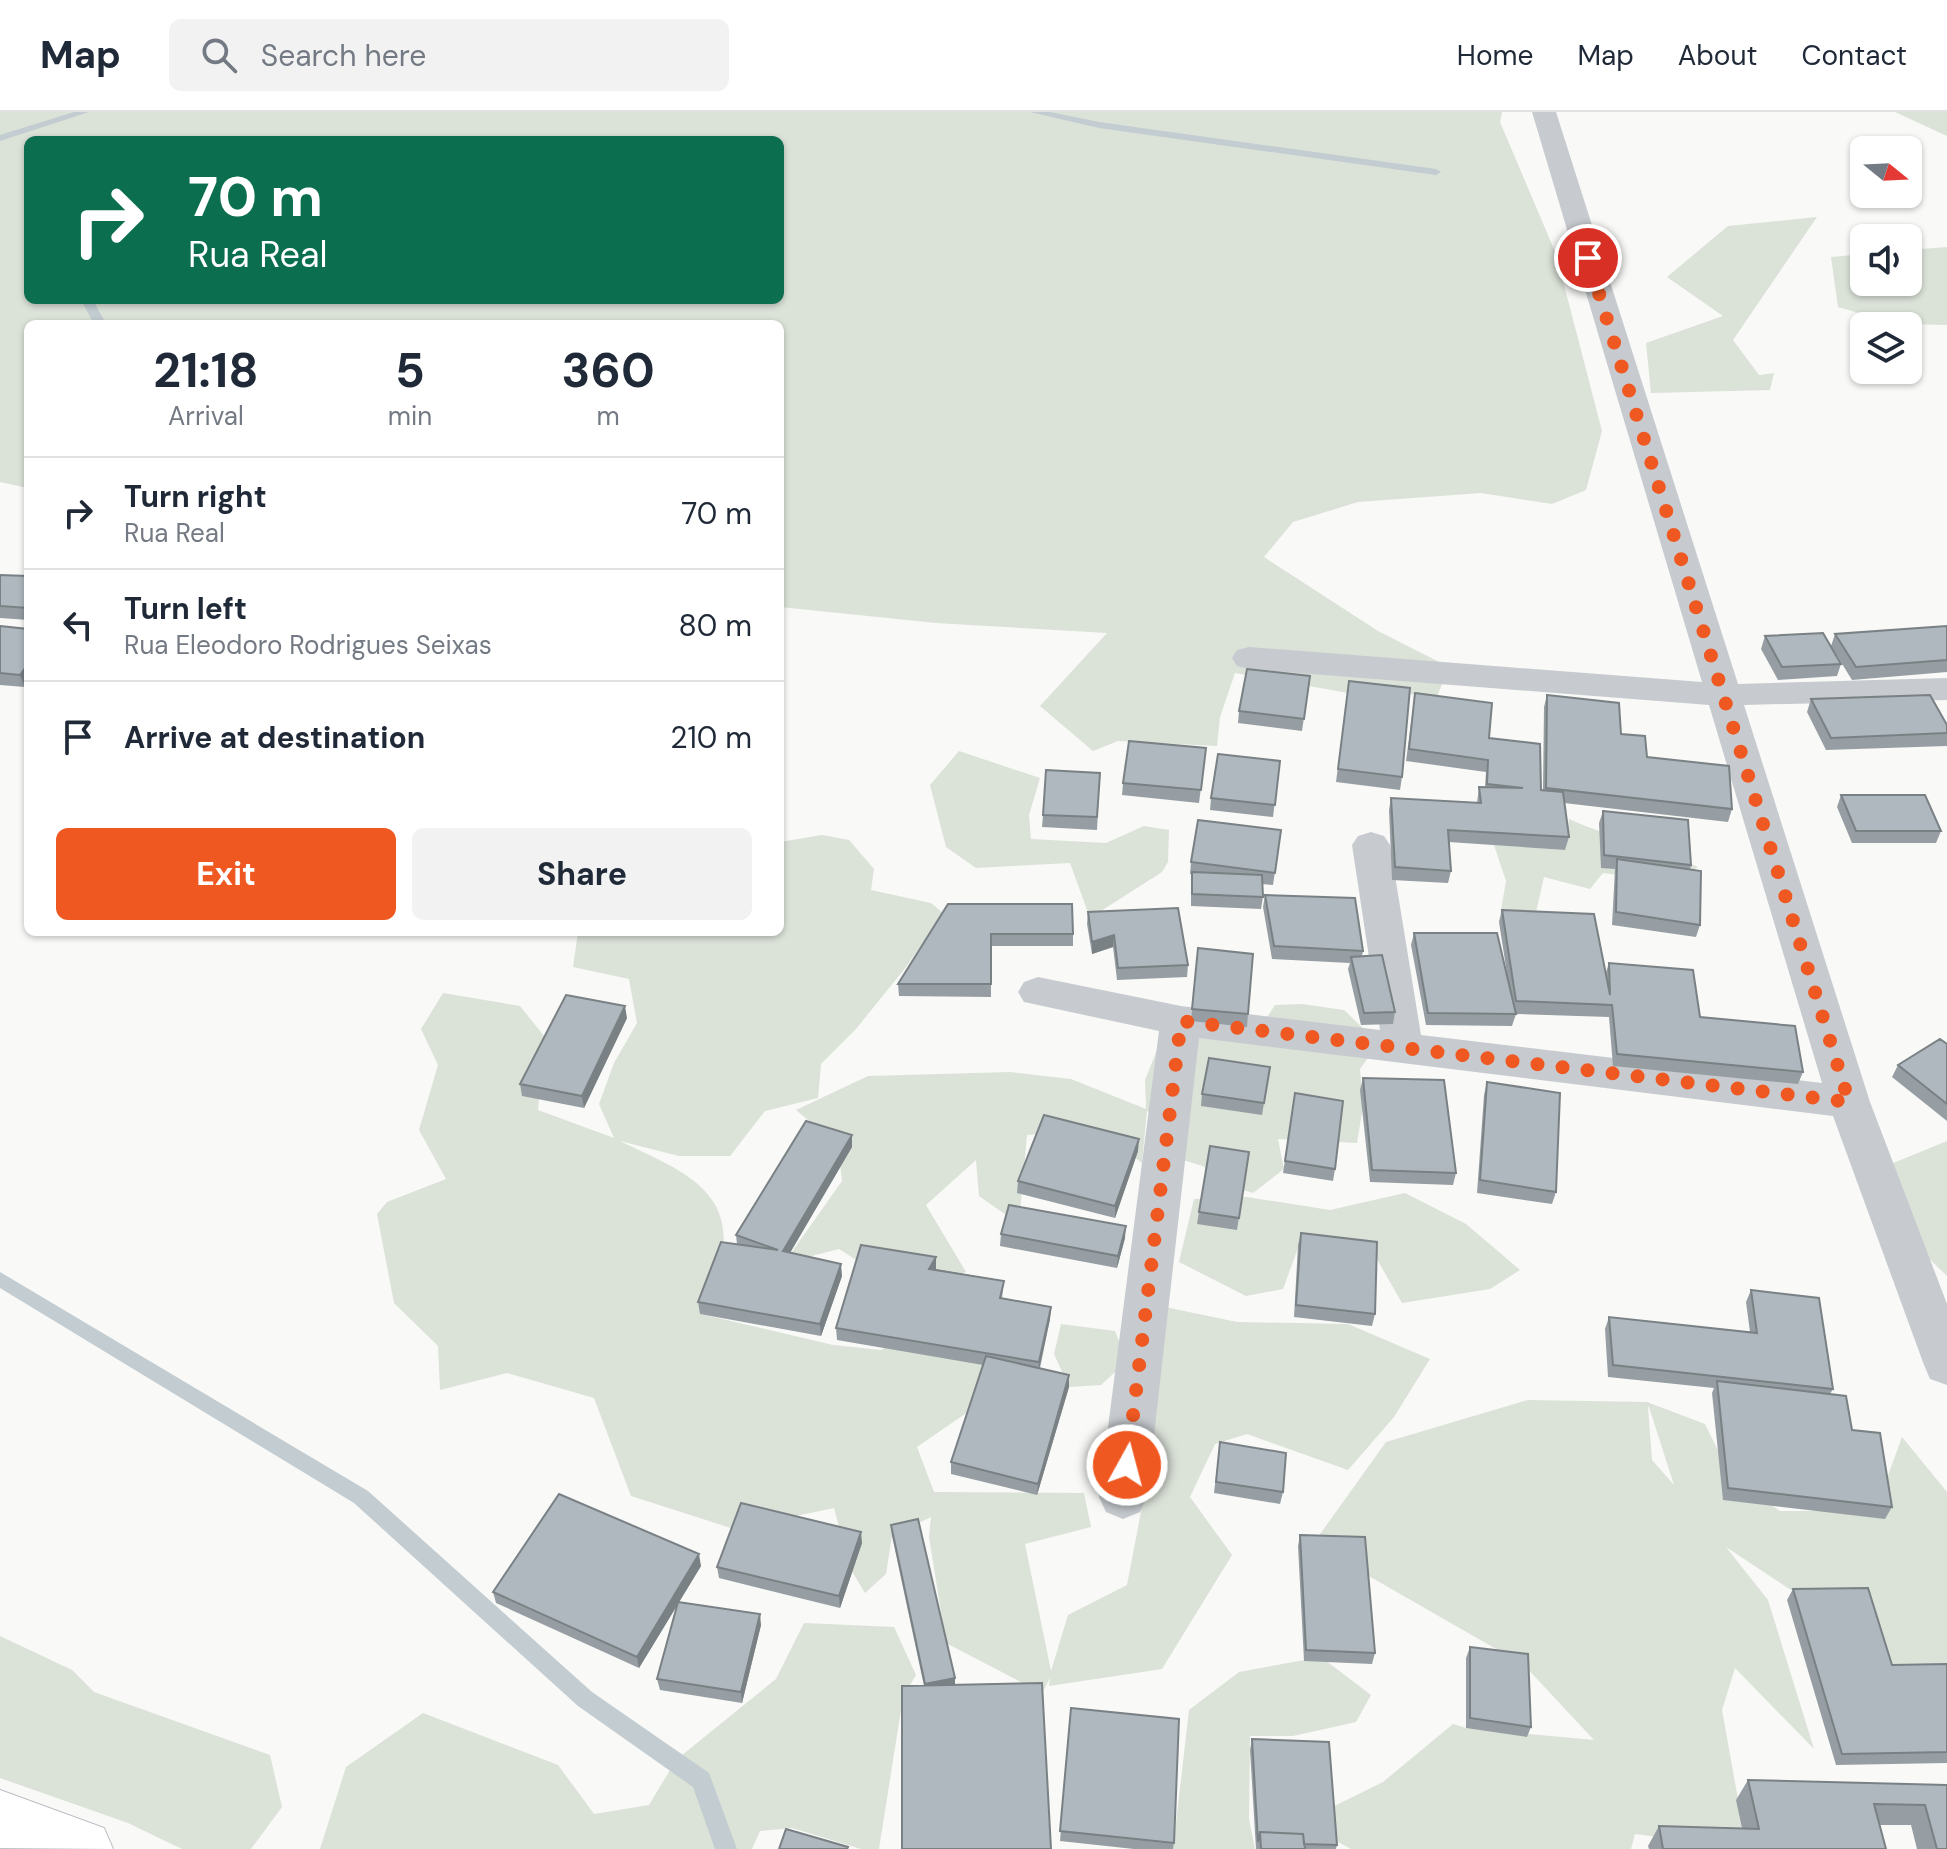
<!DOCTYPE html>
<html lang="en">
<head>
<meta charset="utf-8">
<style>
	body { margin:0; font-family:"DM Sans",sans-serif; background:#f2f2f3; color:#1f2937; height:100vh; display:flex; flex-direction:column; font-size:30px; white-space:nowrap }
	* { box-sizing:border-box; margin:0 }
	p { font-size:26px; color:#747a83 }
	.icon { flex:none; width:44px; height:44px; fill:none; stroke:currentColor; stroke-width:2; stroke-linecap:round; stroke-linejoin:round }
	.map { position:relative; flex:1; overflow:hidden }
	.side { position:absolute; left:24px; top:208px; width:760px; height:616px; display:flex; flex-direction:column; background:#fff; border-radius:12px; box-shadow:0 2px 6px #0004 }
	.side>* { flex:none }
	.hud { position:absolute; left:24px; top:24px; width:760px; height:168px; border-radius:12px; box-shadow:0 2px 6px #0004; background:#0b6e4f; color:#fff; overflow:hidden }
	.needle { width:52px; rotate:108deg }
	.buttons { position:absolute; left:1850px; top:24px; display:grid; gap:16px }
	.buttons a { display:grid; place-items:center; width:72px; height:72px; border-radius:12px; background:#fff; box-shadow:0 2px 6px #0004; font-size:40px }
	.pin { position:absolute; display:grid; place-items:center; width:68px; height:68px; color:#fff; margin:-34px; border:4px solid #fff; border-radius:50%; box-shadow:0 2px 8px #0007 }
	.me { position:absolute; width:88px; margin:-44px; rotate:7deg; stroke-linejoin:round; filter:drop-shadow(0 0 6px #0008) }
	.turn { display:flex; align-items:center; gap:28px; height:168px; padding:0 32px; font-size:36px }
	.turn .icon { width:104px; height:104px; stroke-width:2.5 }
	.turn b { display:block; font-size:56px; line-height:68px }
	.eta { display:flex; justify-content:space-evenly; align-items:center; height:136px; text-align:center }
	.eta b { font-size:48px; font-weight:700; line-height:56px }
	.button { display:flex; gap:16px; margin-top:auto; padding:16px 32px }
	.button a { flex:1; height:92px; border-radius:12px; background:#ef5821; color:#fff; font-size:32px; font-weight:700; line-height:92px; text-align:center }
	.button a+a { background:#f2f2f3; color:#1f2937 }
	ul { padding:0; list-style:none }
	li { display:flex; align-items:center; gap:24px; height:112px; padding:0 32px; border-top:2px solid #e0e1e3 }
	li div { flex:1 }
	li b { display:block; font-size:30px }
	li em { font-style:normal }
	header { display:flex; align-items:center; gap:48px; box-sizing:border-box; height:112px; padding:0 40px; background:#fff; border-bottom:2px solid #e0e1e3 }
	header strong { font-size:38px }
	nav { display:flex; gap:44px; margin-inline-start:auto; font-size:28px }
	.search { width:560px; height:72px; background:#f2f2f3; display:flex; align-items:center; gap:20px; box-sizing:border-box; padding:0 28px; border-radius:12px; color:#747a83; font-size:30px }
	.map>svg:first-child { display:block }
</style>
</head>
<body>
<header>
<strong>Map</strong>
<div class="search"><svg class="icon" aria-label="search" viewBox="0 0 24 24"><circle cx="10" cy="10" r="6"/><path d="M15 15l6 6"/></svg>Search here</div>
<nav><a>Home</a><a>Map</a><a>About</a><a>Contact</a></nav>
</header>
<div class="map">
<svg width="1947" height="1737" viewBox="0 0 1947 1737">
	<rect width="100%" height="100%" fill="#f9f9f7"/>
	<path fill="#dbe2d8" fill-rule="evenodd" d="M 0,0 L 1502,0 L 1500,10 L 1556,142 L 1602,319 L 1586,378 L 1552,392 L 1481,381 L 1358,390 L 1293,410 L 1264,445 L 1378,519 L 1449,555 L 1436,587 L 1419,582 L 1371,585 L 1235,561 L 1220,605 L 1217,634 L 1118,629 L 1093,639 L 1040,594 L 1107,521 L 936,511 L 780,495 L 780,212 L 28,212 L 28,376 L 0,370 ZM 28,28 L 780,28 L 780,188 L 28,188 Z
		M 1895,0 L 1947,0 L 1947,24 Z
		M 1817,105 L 1733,228 L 1759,263 L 1774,261 L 1770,278 L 1651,281 L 1646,231 L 1723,204 L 1667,165 L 1728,114 Z
		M 1947,135 L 1947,213 L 1897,212 L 1838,195 L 1831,145 L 1864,142 L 1864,170 L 1908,170 L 1908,138 Z
		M 959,639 L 1040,666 L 1029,703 L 1031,727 L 1106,731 L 1144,714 L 1169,718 L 1168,750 L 1162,760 L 1090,806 L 1070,751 L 976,756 L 946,735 L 930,673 Z
		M 1569,707 C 1611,726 1655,736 1698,755 L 1675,770 L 1603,761 L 1590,777 L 1544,765 L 1534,809 L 1499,810 L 1506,769 L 1494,733 L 1565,738 Z
		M 822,723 L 849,728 L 874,757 L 871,778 L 931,791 L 943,801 L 906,855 L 856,917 L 821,952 L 818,986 L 765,999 L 730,1044 L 679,1044 L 620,1029 C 670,1054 735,1074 722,1143 C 719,1162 708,1183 701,1202 L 833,1233 L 881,1238 L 909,1222 L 959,1231 L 986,1255 L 978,1293 L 917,1335 L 934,1380 L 1084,1381 L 1091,1415 L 1025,1432 L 1051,1559 L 1068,1503 L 1127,1473 L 1149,1358 L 1165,1195 L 1237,1210 L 1348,1212 L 1430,1247 L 1394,1305 L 1348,1358 L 1247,1322 L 1215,1332 L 1190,1385 L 1232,1443 L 1162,1557 L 1049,1574 L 1050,1566 L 1042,1581 L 946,1531 L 929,1425 L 931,1405 L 892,1424 L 886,1462 L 865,1481 L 850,1456 L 834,1396 L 734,1417 L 631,1384 L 594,1286 L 507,1261 L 440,1278 L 438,1234 L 394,1191 L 377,1102 L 387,1090 L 446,1067 L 419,1018 L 438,953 L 421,917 L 443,881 L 520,894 L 544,924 L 538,998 L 614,1026 L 599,992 L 614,951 L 637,911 L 629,867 L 573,855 L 578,820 L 780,820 L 780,730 Z
		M 1302,892 L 1344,898 L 1370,923 L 1368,946 L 1360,957 L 1363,994 L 1357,1031 L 1278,1027 L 1284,1057 L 1253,1081 L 1227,1073 L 1203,1054 L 1159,1041 L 1161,1020 L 1147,998 L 1142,1051 L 1096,1017 L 1027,1023 L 1019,1112 L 979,1084 L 976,1048 L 926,1093 L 966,1160 L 926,1173 L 858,1149 L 839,1137 L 784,1151 L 842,1069 L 838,1033 L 796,998 L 868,964 L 1010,960 L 1071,967 L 1146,997 L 1145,968 L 1161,928 L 1266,907 L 1275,893 Z
		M 1947,1029 L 1947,1164 L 1909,1127 L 1891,1052 Z
		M 1405,1081 L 1466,1112 L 1520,1158 L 1490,1177 L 1402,1191 L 1374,1142 L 1299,1133 L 1283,1177 L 1246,1184 L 1179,1150 L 1194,1087 L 1247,1085 L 1330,1098 Z
		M 1061,1212 L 1115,1219 L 1127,1249 L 1101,1273 L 1069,1275 L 1054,1242 Z
		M 1528,1288 L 1647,1290 L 1705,1312 L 1732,1367 L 1780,1399 L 1875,1399 L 1902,1325 L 1947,1380 L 1947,1568 L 1885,1564 L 1859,1479 L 1791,1478 L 1726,1435 L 1768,1488 L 1814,1637 L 1735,1556 L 1722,1598 L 1747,1737 L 1635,1722 L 1631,1737 L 1351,1737 L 1302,1710 L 1383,1670 L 1453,1612 L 1466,1616 L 1594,1628 L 1524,1553 L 1313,1432 L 1386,1330 ZM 1648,1295 L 1649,1295 L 1674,1373 L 1652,1348 Z
		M 804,1511 L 894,1515 L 916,1563 L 903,1585 L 879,1737 L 861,1737 L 792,1716 L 760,1719 L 752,1737 L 320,1737 L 346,1655 L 423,1601 L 558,1653 L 594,1702 L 649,1693 L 676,1648 L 776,1567 Z
		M 0,1524 L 72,1558 L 94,1580 L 270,1643 L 282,1695 L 251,1737 L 182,1737 L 128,1711 L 0,1666 Z
		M 1321,1545 L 1371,1583 L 1356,1610 L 1293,1624 L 1250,1624 L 1249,1707 L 1255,1737 L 1173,1737 L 1189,1598 L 1239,1560 Z"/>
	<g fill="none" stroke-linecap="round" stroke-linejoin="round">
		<path fill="#c2ccd1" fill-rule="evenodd" d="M 74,0 L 89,0 L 0,29 L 0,23 Z
			M 1030,0 L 1050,0 L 1099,10 L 1436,57 L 1441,60 L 1436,63 L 1099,16 Z
			M 81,188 L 93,188 L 106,212 L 94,212 Z
			M 0,1160 L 368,1379 L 592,1580 L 709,1661 L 737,1737 L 715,1737 L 693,1675 L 578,1594 L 354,1391 L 0,1176 Z"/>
		<g stroke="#bbc0c5" stroke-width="2">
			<path id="secondary" d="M 0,1678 L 104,1716 L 113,1737 L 0,1736 Z"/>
		</g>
		<path fill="#c7cbcf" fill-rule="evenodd" d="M 1532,0 L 1556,0 L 1738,572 L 1947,566 L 1947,588 L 1744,593 L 1870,990 L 1947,1192 L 1947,1273 L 1930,1267 L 1924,1253 L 1833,1004 L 1199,926 L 1147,1385 L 1140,1400 L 1123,1407 L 1106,1400 L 1099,1385 L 1159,919 L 1024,890 L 1018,880 L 1024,870 L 1038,865 L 1181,894 L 1380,918 L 1352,733 L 1358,724 L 1371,720 L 1384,724 L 1390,733 L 1421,923 L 1822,971 L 1709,593 L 1249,557 L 1237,554 L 1232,546 L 1237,538 L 1249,535 L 1702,570 Z"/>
		<use href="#secondary" fill="#fff" fill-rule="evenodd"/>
	</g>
	<path fill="#969ea3" d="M 0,463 L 28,464 L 28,508 L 0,506 Z
		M 0,514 L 28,517 L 25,575 L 0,573 Z
		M 1947,514 L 1947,560 L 1852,568 L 1831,534 L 1835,522 Z
		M 1765,524 L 1841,552 L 1837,564 L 1778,568 L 1761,537 Z
		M 1310,564 L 1302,619 L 1238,611 L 1239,599 Z
		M 1349,569 L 1402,665 L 1400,678 L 1336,670 Z
		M 1415,581 L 1489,626 L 1541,678 L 1543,678 L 1544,595 L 1547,583 L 1621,622 L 1647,645 L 1732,697 L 1728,710 L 1564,691 L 1569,725 L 1565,738 L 1449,730 L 1451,759 L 1448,771 L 1392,768 L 1389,698 L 1391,686 L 1477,691 L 1479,675 L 1485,675 L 1486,660 L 1406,649 Z
		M 1811,587 L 1947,613 L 1947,634 L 1826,638 L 1807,600 Z
		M 1206,636 L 1199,691 L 1122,683 L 1123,671 Z
		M 1280,649 L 1273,705 L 1210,698 L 1211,686 Z
		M 1100,661 L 1097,718 L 1042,715 L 1043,703 Z
		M 1841,683 L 1941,719 L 1936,731 L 1852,731 L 1837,695 Z
		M 1603,699 L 1691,753 L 1690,758 L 1700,813 L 1696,825 L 1612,813 L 1615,757 L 1601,756 L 1599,711 Z
		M 1281,718 L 1273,773 L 1262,772 L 1263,785 L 1261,797 L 1191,794 L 1191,762 L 1190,762 L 1191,750 Z
		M 1265,783 L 1363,839 L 1362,844 L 1395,900 L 1393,912 L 1361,913 L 1348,857 L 1350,851 L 1272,847 L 1263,795 Z
		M 948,792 L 1073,822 L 1073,834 L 991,834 L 991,885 L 899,884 L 898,872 Z
		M 1502,798 L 1606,860 L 1609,851 L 1700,905 L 1803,960 L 1798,972 L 1613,954 L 1609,905 L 1516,902 L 1512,914 L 1426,913 L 1411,833 L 1414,821 L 1508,868 L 1499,810 Z
		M 1088,800 L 1188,853 L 1187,865 L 1117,868 L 1113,835 L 1092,842 L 1087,812 Z
		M 1198,836 L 1248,902 L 1247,915 L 1191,909 Z
		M 627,906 L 584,996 L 522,984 L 520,972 Z
		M 1947,932 L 1947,1009 L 1892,965 L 1898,953 Z
		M 1270,955 L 1262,1003 L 1201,994 L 1202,982 Z
		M 1363,966 L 1456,1061 L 1453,1073 L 1370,1070 L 1360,978 Z
		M 1487,970 L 1556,1080 L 1552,1092 L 1477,1081 L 1484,983 Z
		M 1295,981 L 1335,1057 L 1333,1069 L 1283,1061 Z
		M 852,1023 L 852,1035 L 790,1141 L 842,1164 L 821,1224 L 700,1202 L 698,1190 L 737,1132 L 736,1123 Z
		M 1138,1039 L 1115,1106 L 1017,1081 L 1018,1069 Z
		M 1249,1040 L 1237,1118 L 1197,1112 L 1199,1100 Z
		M 1301,1121 L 1375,1202 L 1372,1214 L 1294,1205 L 1298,1133 Z
		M 1001,1122 L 1125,1126 L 1117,1156 L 1000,1134 Z
		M 936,1157 L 1004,1169 L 1002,1186 L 1051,1195 L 1050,1207 L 1040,1256 L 1069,1275 L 1037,1383 L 951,1362 L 951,1350 L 983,1253 L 837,1228 L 836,1216 Z
		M 1751,1178 L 1833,1277 L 1830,1282 L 1852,1318 L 1892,1395 L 1885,1407 L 1723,1388 L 1712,1281 L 1714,1276 L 1608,1265 L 1605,1217 L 1609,1205 L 1750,1220 L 1746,1190 Z
		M 1220,1330 L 1283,1380 L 1280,1392 L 1214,1381 Z
		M 891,1413 L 955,1566 L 924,1574 L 892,1424 Z
		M 1300,1423 L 1375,1541 L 1372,1552 L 1304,1549 L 1298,1434 Z
		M 862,1431 L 840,1496 L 719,1466 L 717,1455 Z
		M 701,1454 L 679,1490 L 761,1513 L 742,1591 L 660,1578 L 657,1567 L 678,1492 L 639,1556 L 496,1491 L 493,1480 Z
		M 1793,1477 L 1892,1553 L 1947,1552 L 1947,1651 L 1836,1653 L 1787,1488 Z
		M 1470,1535 L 1531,1615 L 1527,1625 L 1466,1616 L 1466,1546 Z
		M 1071,1596 L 1174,1731 L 1173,1737 L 1134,1737 L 1060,1729 Z
		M 1252,1627 L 1337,1733 L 1336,1737 L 1256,1737 L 1250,1638 Z
		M 1748,1668 L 1947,1673 L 1947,1737 L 1917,1737 L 1911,1713 L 1880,1713 L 1886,1737 L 1649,1737 L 1648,1734 L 1659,1714 L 1742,1716 L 1736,1688 Z"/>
	<path fill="#7a8185" d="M 28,552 L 28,571 L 25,575 L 20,563 Z
		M 1114,823 L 1113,835 L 1092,842 L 1092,830 Z
		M 625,894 L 627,906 L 584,996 L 582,984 Z
		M 852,1023 L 852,1035 L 784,1151 L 783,1139 Z
		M 1139,1027 L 1138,1039 L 1115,1106 L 1115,1094 Z
		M 1126,1114 L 1125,1126 L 1117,1156 L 1118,1144 Z
		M 936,1145 L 936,1157 L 929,1169 L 929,1157 Z
		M 841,1152 L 842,1164 L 821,1224 L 820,1212 Z
		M 1051,1195 L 1050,1207 L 1038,1262 L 1039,1250 Z
		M 1069,1263 L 1069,1275 L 1037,1383 L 1038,1372 Z
		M 861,1420 L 862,1431 L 840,1496 L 839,1484 Z
		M 699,1442 L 701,1454 L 639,1556 L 637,1545 Z
		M 760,1502 L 761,1513 L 742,1591 L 741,1580 Z
		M 955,1566 L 955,1577 L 926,1583 L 925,1572 Z"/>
	<path fill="#afb8be" stroke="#7a8185" stroke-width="2" d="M 0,463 L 28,464 L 28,496 L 0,494 Z
		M 0,514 L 28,517 L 28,552 L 20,563 L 0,561 Z
		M 1947,514 L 1947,548 L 1856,555 L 1835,522 Z
		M 1823,521 L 1841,552 L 1782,555 L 1765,524 Z
		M 1247,557 L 1310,564 L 1304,607 L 1239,599 Z
		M 1349,569 L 1410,576 L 1402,665 L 1338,657 Z
		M 1415,581 L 1492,591 L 1489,626 L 1540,632 L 1541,678 L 1563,680 L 1569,725 L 1448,718 L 1451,759 L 1395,755 L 1391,686 L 1481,691 L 1479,675 L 1523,676 L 1487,672 L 1488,648 L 1409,637 Z
		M 1547,583 L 1619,591 L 1621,622 L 1645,624 L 1647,645 L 1729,654 L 1732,697 L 1546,676 Z
		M 1930,583 L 1947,613 L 1947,621 L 1831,626 L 1811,587 Z
		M 1129,629 L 1206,636 L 1201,678 L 1123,671 Z
		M 1218,642 L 1280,649 L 1275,693 L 1211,686 Z
		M 1046,658 L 1100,661 L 1097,705 L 1043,703 Z
		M 1841,683 L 1925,683 L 1941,719 L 1856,719 Z
		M 1603,699 L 1688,708 L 1691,753 L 1604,743 Z
		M 1198,708 L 1281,718 L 1275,761 L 1191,750 Z
		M 1617,747 L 1701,759 L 1700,813 L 1616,800 Z
		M 1192,760 L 1262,763 L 1263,785 L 1192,782 Z
		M 1265,783 L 1355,786 L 1363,839 L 1274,834 Z
		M 948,792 L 1072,792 L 1073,822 L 991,822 L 991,872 L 898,872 Z
		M 1178,796 L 1188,853 L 1118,856 L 1114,823 L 1092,830 L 1088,800 Z
		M 1502,798 L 1594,802 L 1610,883 L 1609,851 L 1693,858 L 1700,905 L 1795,914 L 1803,960 L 1617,942 L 1612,893 L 1516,889 Z
		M 1414,821 L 1497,821 L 1516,902 L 1428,901 Z
		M 1198,836 L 1253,842 L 1248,902 L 1192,897 Z
		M 1382,843 L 1395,900 L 1364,901 L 1351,845 Z
		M 566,883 L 625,894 L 582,984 L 520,972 Z
		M 1940,927 L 1947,932 L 1947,992 L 1898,953 Z
		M 1209,946 L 1270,955 L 1264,991 L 1202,982 Z
		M 1363,966 L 1444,968 L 1456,1061 L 1372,1058 Z
		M 1487,970 L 1560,981 L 1556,1080 L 1480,1068 Z
		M 1295,981 L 1343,989 L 1335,1057 L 1285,1049 Z
		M 1044,1003 L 1139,1027 L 1115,1094 L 1018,1069 Z
		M 806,1009 L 852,1023 L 783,1139 L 841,1152 L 820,1212 L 698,1190 L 721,1130 L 778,1138 L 736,1123 Z
		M 1210,1034 L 1249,1040 L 1239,1106 L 1199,1100 Z
		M 1009,1093 L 1126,1114 L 1118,1144 L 1001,1122 Z
		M 1301,1121 L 1377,1130 L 1375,1202 L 1296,1193 Z
		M 861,1133 L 936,1145 L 929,1157 L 1004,1169 L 1000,1186 L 1051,1195 L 1039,1250 L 836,1216 Z
		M 1751,1178 L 1819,1186 L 1833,1277 L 1613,1253 L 1609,1205 L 1757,1221 Z
		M 986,1244 L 1069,1263 L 1038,1372 L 951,1350 Z
		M 1717,1269 L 1846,1284 L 1852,1318 L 1880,1321 L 1892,1395 L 1728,1376 Z
		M 1220,1330 L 1286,1341 L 1283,1380 L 1216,1370 Z
		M 559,1382 L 699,1442 L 637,1545 L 493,1480 Z
		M 741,1391 L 861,1420 L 839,1484 L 717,1455 Z
		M 918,1407 L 955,1566 L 925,1572 L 891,1413 Z
		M 1300,1423 L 1365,1425 L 1375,1541 L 1306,1538 Z
		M 1868,1476 L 1892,1553 L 1947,1552 L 1947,1640 L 1842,1642 L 1793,1477 Z
		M 678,1490 L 760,1502 L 741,1580 L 657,1567 Z
		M 1470,1535 L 1528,1542 L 1531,1615 L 1470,1606 Z
		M 1042,1571 L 1051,1737 L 902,1737 L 902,1574 Z
		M 1071,1596 L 1179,1607 L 1174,1731 L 1060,1719 Z
		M 1252,1627 L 1329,1630 L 1337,1733 L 1304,1732 L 1303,1722 L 1260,1720 L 1258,1730 Z
		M 1748,1668 L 1947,1673 L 1947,1737 L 1937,1737 L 1925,1693 L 1874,1692 L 1886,1737 L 1663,1737 L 1659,1714 L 1759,1717 Z
		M 786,1717 L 848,1735 L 847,1737 L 779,1737 Z
		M 1260,1720 L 1303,1722 L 1305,1737 L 1261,1737 Z"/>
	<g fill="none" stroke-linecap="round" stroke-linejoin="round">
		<path stroke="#ef5821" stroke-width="14" stroke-dasharray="0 25.2" d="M 1127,1353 L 1181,909 L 1849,990 L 1588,146"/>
	</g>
</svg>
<div class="buttons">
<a><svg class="needle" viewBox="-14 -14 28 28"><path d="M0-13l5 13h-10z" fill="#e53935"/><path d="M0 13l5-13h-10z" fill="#747a83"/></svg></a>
<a><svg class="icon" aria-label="sound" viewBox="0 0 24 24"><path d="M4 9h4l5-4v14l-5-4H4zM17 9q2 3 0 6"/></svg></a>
<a><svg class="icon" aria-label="layers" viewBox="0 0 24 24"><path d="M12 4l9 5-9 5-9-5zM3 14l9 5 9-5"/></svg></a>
</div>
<div class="pin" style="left:1588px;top:146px;background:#d93025"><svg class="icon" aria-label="arrive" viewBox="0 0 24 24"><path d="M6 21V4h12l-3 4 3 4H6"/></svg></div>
<svg class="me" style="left:1127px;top:1353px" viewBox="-20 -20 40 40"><circle r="17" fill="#ef5821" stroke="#fff" stroke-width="3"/><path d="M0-11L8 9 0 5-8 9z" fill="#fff"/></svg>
<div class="hud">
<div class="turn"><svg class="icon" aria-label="right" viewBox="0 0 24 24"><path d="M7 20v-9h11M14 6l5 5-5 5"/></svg><div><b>70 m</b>Rua Real</div></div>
</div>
<section class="side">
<div class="eta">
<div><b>21:18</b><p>Arrival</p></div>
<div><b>5</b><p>min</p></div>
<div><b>360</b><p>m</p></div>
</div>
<ul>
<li><svg class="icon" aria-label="right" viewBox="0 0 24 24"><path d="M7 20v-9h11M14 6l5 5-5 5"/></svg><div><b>Turn right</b><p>Rua Real</p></div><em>70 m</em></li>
<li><svg class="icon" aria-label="left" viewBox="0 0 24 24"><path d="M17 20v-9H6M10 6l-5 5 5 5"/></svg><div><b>Turn left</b><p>Rua Eleodoro Rodrigues Seixas</p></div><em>80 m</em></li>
<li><svg class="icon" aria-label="arrive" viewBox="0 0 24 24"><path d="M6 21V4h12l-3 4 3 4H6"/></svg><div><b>Arrive at destination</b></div><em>210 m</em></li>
</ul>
<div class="button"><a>Exit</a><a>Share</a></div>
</section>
</div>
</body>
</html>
